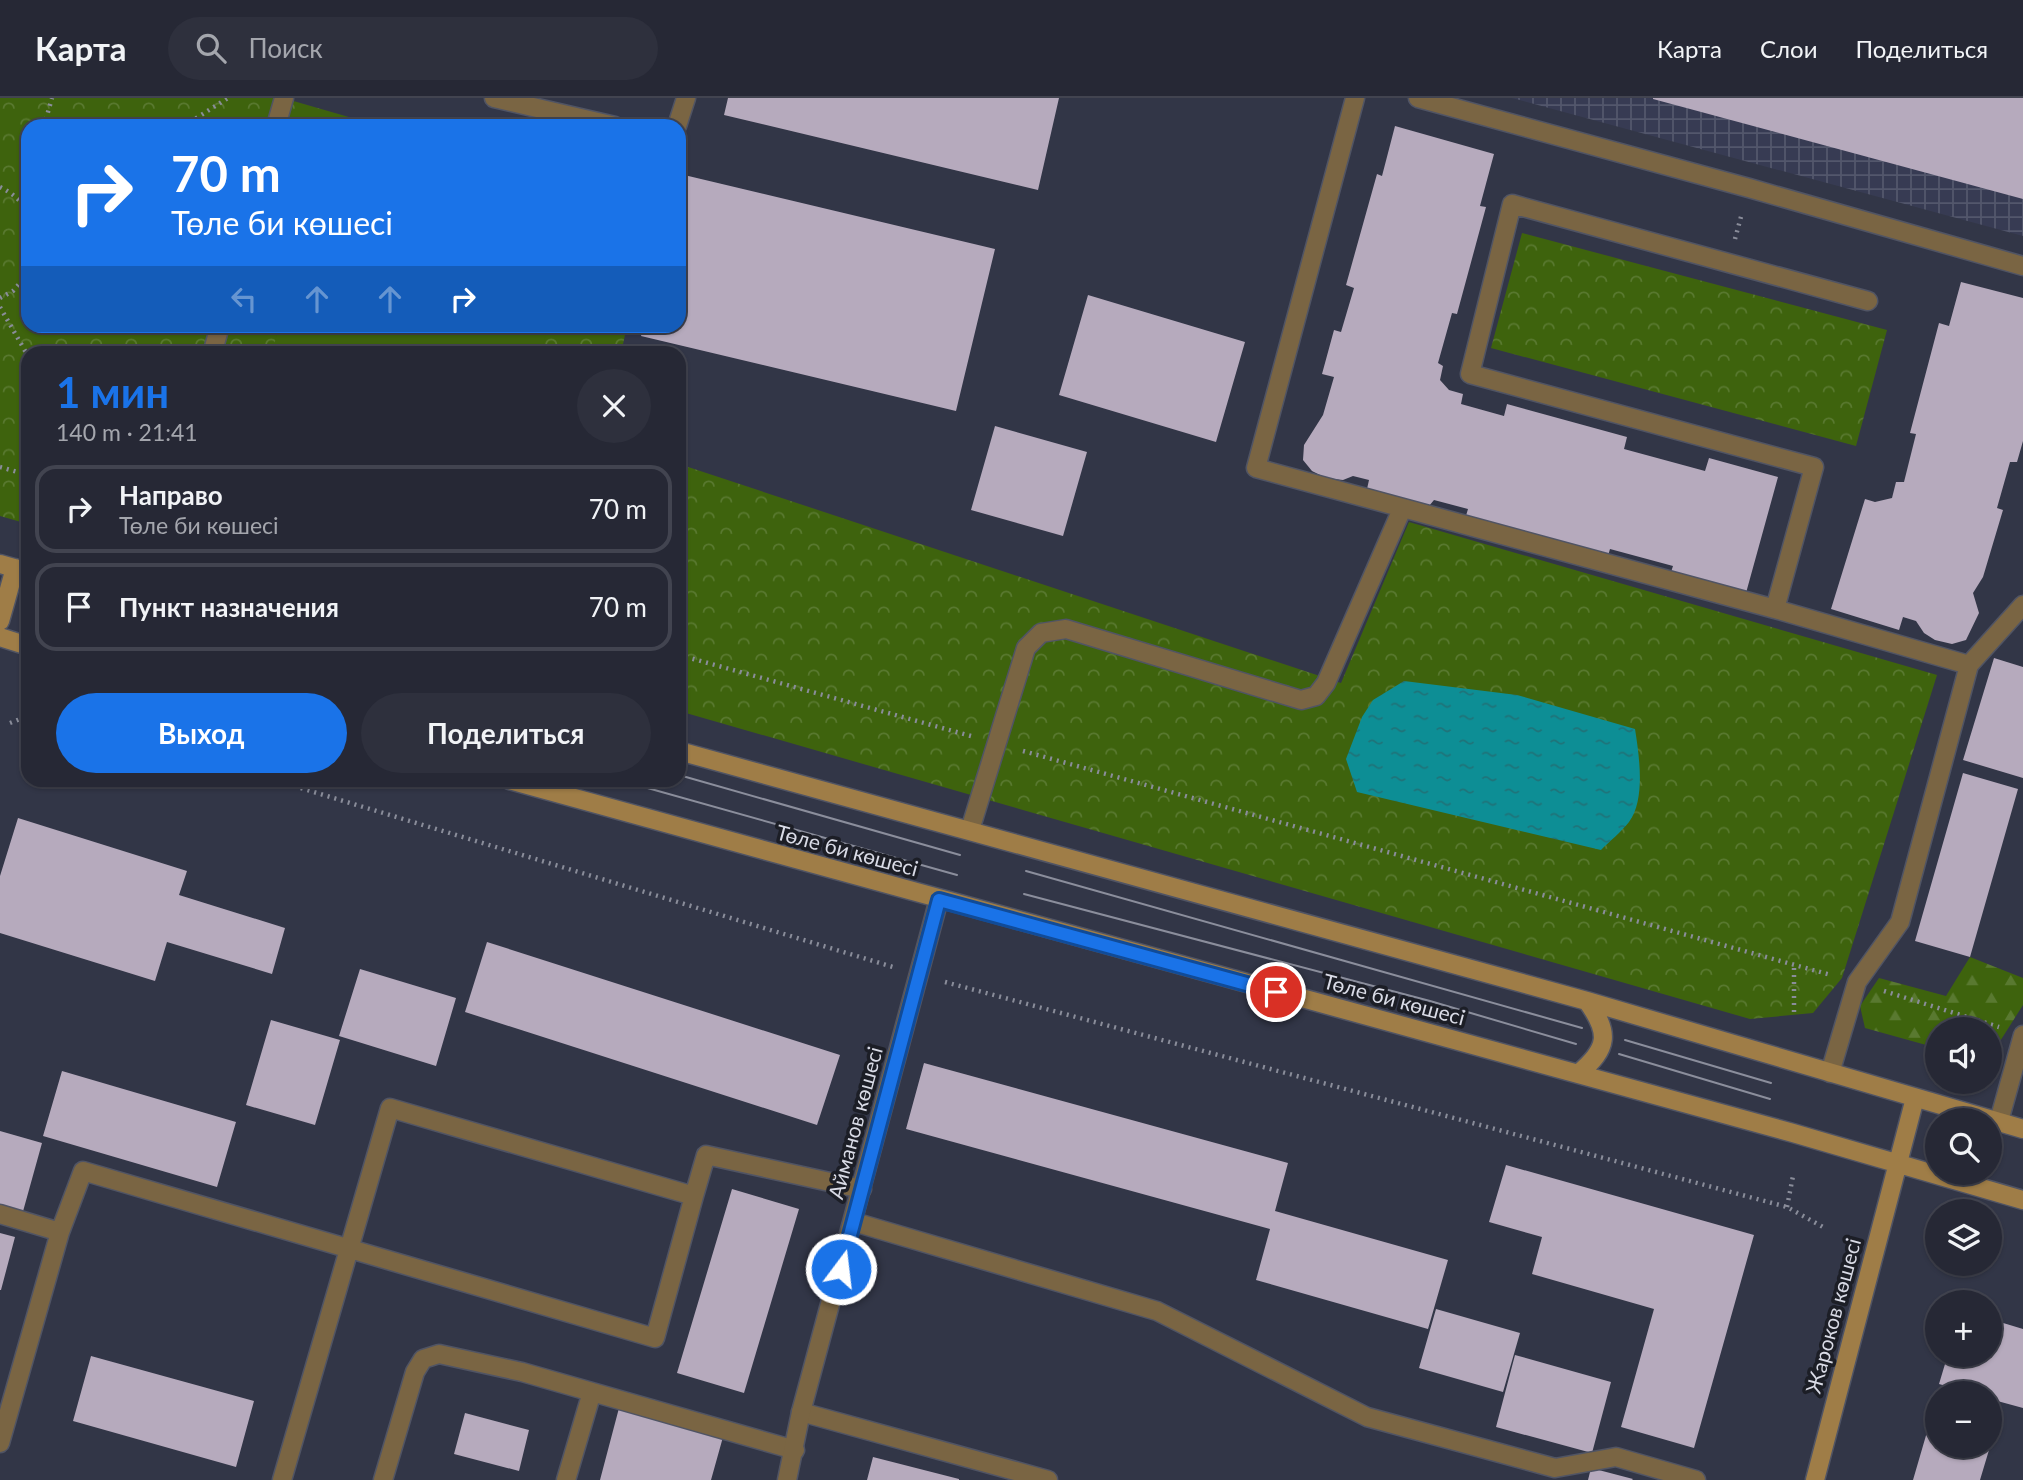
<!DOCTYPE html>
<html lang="ru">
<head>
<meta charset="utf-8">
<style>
	body { margin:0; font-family:Lato,sans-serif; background:#2e303d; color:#f1f3f6; height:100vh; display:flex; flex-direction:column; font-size:26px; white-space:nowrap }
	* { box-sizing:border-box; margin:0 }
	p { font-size:23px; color:#a4a6ad }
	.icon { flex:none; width:38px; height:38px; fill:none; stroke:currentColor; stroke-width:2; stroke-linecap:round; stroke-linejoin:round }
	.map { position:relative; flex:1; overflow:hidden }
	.sheet { position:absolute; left:21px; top:248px; width:665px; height:441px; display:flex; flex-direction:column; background:#262835; border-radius:21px; box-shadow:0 2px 5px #0004,0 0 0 2px #424450 }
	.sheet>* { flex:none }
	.top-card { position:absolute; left:21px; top:21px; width:665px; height:214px; border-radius:21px; box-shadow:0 2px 5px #0004,0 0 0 2px #424450; background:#1a73e8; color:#fff; overflow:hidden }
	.fabs { position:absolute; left:1925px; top:919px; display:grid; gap:14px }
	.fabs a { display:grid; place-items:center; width:77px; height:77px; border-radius:50%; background:#262835; box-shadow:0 2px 5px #0004,0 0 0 2px #424450; font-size:35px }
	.pin { position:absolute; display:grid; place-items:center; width:60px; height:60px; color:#fff; margin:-30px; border:4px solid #fff; border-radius:50%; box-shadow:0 2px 7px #0007 }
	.me { position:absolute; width:77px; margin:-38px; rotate:15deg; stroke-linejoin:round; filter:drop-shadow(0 0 5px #0008) }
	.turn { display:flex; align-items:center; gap:24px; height:147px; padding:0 35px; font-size:32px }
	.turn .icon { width:91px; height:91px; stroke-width:2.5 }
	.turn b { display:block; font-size:49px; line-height:60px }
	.lanes { display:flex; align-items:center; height:66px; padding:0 35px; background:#0003; justify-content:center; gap:35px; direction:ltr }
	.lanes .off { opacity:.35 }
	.round { display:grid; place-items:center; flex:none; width:74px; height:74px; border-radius:37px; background:#2e303d }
	.head { display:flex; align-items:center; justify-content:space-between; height:119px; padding:0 35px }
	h1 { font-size:42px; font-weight:700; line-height:52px; color:#1a73e8 }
	.action { display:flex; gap:14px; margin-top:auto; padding:14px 35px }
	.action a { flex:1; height:80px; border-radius:42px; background:#1a73e8; color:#fff; font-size:28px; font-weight:700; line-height:80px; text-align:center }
	.action a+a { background:#2e303d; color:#f1f3f6 }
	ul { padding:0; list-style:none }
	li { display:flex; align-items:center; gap:21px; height:88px; margin:0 14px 10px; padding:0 21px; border:4px solid #424450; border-radius:21px }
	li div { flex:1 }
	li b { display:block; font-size:26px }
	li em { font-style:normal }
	header { display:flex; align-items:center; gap:42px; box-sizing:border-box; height:98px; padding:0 35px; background:#262835; border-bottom:2px solid #424450 }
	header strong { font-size:33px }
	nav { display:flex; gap:38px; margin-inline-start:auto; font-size:24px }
	.search { width:490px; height:63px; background:#2e303d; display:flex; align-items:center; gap:18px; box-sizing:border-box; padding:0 24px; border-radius:38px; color:#a4a6ad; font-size:26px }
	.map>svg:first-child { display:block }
</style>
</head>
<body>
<header>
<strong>Карта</strong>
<div class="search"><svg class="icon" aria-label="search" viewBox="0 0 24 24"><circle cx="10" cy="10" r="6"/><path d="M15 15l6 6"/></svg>Поиск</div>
<nav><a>Карта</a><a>Слои</a><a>Поделиться</a></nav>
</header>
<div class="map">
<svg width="2023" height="1382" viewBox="0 0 2023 1382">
	<defs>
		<pattern id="industrial-grid" width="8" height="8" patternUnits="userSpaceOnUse" patternTransform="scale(1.75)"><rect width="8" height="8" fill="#373b53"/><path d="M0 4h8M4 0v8" fill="none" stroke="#53576c"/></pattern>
		<pattern id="forest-firs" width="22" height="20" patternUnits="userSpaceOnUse" patternTransform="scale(1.75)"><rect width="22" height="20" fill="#3e630d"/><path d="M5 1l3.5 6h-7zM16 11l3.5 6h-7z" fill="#597930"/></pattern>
		<pattern id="park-crowns" width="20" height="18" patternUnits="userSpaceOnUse" patternTransform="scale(1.75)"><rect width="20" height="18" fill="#3e630d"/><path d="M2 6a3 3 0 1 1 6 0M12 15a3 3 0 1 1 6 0" fill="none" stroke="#597930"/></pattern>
		<pattern id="water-ripples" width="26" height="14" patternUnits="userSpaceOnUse" patternTransform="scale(1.75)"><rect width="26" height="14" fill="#0d8e95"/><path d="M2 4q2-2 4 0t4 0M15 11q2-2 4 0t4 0" fill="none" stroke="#1f7379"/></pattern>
	</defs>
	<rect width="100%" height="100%" fill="#323647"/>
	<path fill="url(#industrial-grid)" d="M 1512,0 L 2023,0 L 2023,138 Z"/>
	<path fill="url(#forest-firs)" d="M 1970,859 L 2023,880 L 2023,907 L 1990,959 L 1990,931 L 1937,931 L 1937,950 L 1865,930 L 1860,908 L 1879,880 L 1946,898 Z"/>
	<path fill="url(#park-crowns)" d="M 0,0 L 283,0 L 380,28 L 28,28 L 28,228 L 627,228 L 621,255 L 28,256 L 28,426 L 0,418 Z
		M 1522,135 L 1887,232 L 1856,348 L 1491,250 Z
		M 679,366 L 1341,585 L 1409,424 L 1937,577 L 1842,880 L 1813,915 L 1750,921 L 679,613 Z"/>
	<path fill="#3e630d" d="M 279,228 L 548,228 L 541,255 L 272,255 Z"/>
	<path fill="url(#water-ripples)" d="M 1404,583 L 1517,597 L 1635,631 C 1639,657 1646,701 1629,724 C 1621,734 1610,743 1601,752 L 1357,694 L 1346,661 L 1362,619 L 1373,602 Z"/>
	<path fill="#b6aabd" d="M 728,0 L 1059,0 L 1038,92 L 724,17 Z
		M 2023,0 L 2023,101 L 1653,1 L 1653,0 Z
		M 1395,28 L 1494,56 L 1480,108 L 1486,109 L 1457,216 L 1452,215 L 1438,265 L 1443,268 L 1440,282 L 1449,292 L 1463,296 L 1461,306 L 1504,318 L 1507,306 L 1627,339 L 1624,351 L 1705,373 L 1709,360 L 1778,379 L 1746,495 L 1671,474 L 1673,468 L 1610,451 L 1607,461 L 1465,421 L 1468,411 L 1434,402 L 1429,408 L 1367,391 L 1369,382 L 1353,378 L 1343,382 L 1326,380 L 1312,373 L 1303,362 L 1304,347 L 1323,317 L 1334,279 L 1322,276 L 1334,232 L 1341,234 L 1354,190 L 1346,187 L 1377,76 L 1382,78 Z
		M 680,76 L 995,151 L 956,313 L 641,238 L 644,228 L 679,228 Z
		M 1961,184 L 2023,200 L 2023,343 L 2017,364 L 2010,364 L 1997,410 L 2003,412 L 1983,479 L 1973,495 L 1979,515 L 1966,542 L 1952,546 L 1935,542 L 1924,535 L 1916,523 L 1903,519 L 1899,532 L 1831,511 L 1865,401 L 1875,404 L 1892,400 L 1896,384 L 1904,384 L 1916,336 L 1910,335 L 1939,225 L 1949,228 Z
		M 1088,197 L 1245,244 L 1216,344 L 1059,297 Z
		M 995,328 L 1087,354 L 1063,438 L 971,412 Z
		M 1994,560 L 2023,569 L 2023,680 L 1963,662 Z
		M 1963,675 L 2018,691 L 1970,859 L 1915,843 Z
		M 18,720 L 187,773 L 179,797 L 285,830 L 272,876 L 167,844 L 155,883 L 0,835 L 0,778 Z
		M 487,844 L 840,957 L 817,1027 L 465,914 Z
		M 360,871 L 456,900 L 436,968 L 339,938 Z
		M 271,922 L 340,942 L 315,1027 L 246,1007 Z
		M 924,965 L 1288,1065 L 1275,1113 L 1448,1162 L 1428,1231 L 1256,1182 L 1270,1131 L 906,1031 Z
		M 62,973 L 236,1024 L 217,1089 L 43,1038 Z
		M 0,1033 L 42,1045 L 22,1117 L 0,1111 Z
		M 1506,1067 L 1754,1137 L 1694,1350 L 1621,1329 L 1654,1211 L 1532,1176 L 1542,1139 L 1489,1124 Z
		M 732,1091 L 799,1111 L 744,1295 L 677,1275 Z
		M 0,1135 L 15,1139 L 1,1192 L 0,1192 Z
		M 1436,1211 L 1520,1235 L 1503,1294 L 1419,1270 Z
		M 1990,1221 L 2023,1231 L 2023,1310 L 1990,1301 L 1990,1295 L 1971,1295 L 1939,1286 L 1948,1256 L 1990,1256 Z
		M 1515,1257 L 1611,1284 L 1592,1355 L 1496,1329 Z
		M 91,1258 L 254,1303 L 236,1369 L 73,1323 Z
		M 619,1310 L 723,1339 L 711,1382 L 600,1382 Z
		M 465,1315 L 529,1332 L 519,1373 L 454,1356 Z
		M 1927,1334 L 1937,1337 L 1937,1348 L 1974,1348 L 1989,1352 L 1980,1382 L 1913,1382 Z
		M 873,1359 L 959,1381 L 959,1382 L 867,1382 Z
		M 1591,1370 L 1633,1381 L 1632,1382 L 1588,1382 Z"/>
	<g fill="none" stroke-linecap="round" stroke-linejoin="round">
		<g stroke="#505464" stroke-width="21">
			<path id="lane" d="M 494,0 L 615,28
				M 1355,0 L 1256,370 L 1775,511 L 1969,567 L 2023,507
				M 1418,0 L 1749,90 L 2023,168
				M 276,28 L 284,0
				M 677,28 L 686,0
				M 212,256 L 220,228
				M 1775,511 L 1814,369 L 1470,276 L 1512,106 L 1868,203
				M 970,732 L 1026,550 L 1041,535 L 1066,531 L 1301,602 L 1316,598 L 1326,585 L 1402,411
				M 1830,975 L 1857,884 L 1900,824 L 1969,567
				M 1999,1023 L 2023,937
				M 0,1116 L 60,1134
				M 854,1124 L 1157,1213 L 1367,1319 L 1555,1370 L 1616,1359 L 1696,1382
				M 801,1314 L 1048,1382
				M 0,1345 L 60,1134 L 83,1073 L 655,1240 L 694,1098
				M 282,1382 L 390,1010 L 694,1098 L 706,1057 L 862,1091
				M 383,1382 L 415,1274 L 423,1261 L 439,1256 L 522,1274 L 795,1352
				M 566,1382 L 592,1294"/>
		</g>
		<g stroke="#505464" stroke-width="21">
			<path id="street" d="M 787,1382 L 801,1314 L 939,801"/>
		</g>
		<g stroke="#505464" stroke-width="21">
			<path id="secondary" d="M 0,466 L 28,474
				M 0,523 L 15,470
				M 0,539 L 28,548
				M 679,653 L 1587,903 L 2023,1031
				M 509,682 L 1793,1035 L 2023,1102
				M 1578,976 C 1609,950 1610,935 1587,903
				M 1815,1382 L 1915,1000"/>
		</g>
		<path stroke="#8a8d9a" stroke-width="4.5" stroke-dasharray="2 5" stroke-linecap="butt" d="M 44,28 L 52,0
			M 184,28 L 228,0
			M 0,89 C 12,95 22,103 28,114
			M 23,106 L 28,88
			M 1735,141 L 1742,115
			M 0,200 L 13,193 L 28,176
			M 0,209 L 28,258
			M 0,369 L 28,377
			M 679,557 L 971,638
			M 10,625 L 28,618
			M 1023,653 L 1831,877
			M 274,682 L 893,869
			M 945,884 L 1787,1109 L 1823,1129
			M 1884,893 L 1999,929
			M 1794,914 L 1794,867
			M 1787,1109 L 1793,1078"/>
		<use href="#lane" stroke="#7a6543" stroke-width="18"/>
		<use href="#street" stroke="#7a6543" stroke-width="18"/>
		<use href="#secondary" stroke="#9f7d47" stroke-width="18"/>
		<path stroke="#8b8e9c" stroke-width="2" d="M 679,677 L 960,757
			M 619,682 L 957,777
			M 1026,773 L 1582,930
			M 1024,796 L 1430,903 L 1576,946
			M 1625,942 L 1771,985
			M 1619,956 L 1770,1001"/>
	</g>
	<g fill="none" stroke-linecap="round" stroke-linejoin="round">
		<g stroke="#114b97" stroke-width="18">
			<path id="route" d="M 841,1171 L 939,802 L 1276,894"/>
		</g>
		<use href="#route" stroke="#1a73e8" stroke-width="12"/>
	</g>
	<g text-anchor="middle" stroke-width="7" stroke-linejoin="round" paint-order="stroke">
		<g font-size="21" fill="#d9dbe6" stroke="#1c1e26">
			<text transform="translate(847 753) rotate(15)" y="7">Төле би көшесі</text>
			<text transform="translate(1394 902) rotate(15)" y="7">Төле би көшесі</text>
			<text transform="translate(856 1025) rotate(-75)" y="7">Айманов көшесі</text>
			<text transform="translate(1834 1218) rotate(-75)" y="7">Жароков көшесі</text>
		</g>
	</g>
</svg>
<div class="fabs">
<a><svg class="icon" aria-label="sound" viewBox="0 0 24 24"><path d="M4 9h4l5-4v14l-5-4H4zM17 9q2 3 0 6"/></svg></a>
<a><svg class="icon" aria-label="search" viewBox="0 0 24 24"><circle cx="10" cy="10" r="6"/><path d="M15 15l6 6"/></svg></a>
<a><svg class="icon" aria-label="layers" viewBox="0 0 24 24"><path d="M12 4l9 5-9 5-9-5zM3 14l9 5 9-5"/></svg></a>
<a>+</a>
<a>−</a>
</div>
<div class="pin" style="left:1276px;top:894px;background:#d93025"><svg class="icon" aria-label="arrive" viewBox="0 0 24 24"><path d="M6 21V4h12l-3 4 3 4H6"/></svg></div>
<svg class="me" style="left:841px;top:1171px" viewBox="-20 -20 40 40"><circle r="17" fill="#1a73e8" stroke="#fff" stroke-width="3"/><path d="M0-11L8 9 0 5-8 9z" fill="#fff"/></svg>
<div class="top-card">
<div class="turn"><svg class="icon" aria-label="right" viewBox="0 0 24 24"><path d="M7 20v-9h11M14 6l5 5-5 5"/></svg><div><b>70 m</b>Төле би көшесі</div></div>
<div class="lanes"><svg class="icon off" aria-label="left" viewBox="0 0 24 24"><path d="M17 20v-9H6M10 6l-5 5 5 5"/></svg><svg class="icon off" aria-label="ahead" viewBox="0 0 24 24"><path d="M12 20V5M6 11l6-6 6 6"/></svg><svg class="icon off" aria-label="ahead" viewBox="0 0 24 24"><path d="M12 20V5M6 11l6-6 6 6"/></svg><svg class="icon" aria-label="right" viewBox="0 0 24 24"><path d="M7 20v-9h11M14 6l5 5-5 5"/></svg></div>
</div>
<section class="sheet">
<div class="head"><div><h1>1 мин</h1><p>140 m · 21:41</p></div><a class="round"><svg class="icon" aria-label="close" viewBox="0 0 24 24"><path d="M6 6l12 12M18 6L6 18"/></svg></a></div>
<ul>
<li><svg class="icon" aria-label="right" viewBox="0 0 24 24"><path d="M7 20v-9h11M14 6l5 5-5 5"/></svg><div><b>Направо</b><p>Төле би көшесі</p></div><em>70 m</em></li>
<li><svg class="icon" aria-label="arrive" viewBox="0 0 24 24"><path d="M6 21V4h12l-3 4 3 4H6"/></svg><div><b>Пункт назначения</b></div><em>70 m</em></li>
</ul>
<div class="action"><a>Выход</a><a>Поделиться</a></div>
</section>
</div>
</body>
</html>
